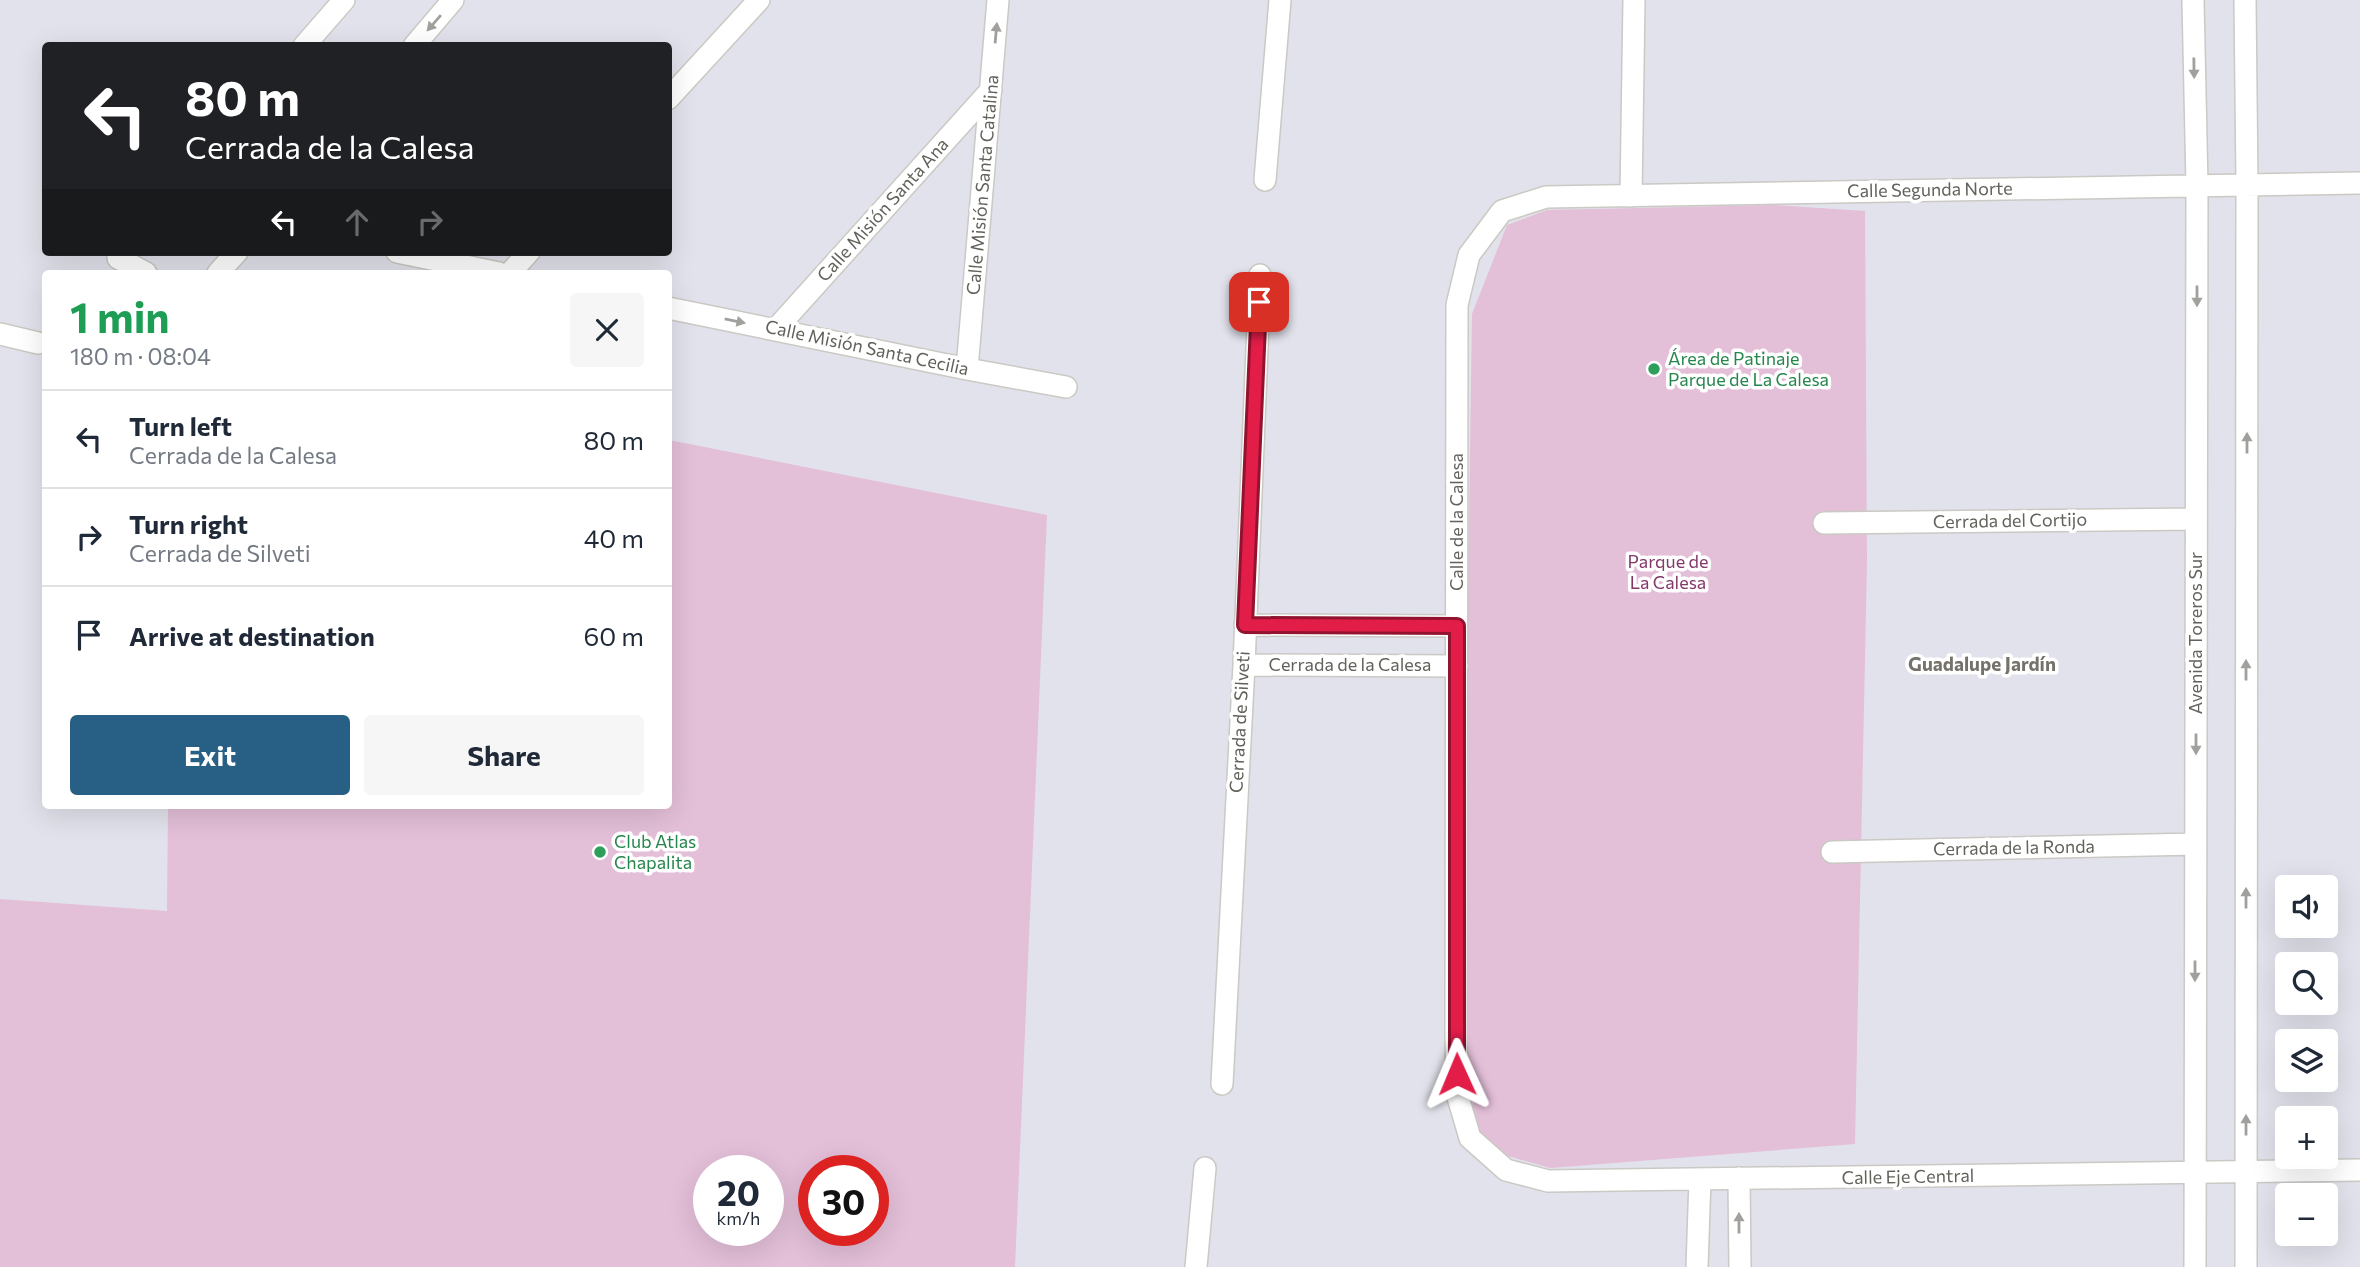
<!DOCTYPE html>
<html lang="en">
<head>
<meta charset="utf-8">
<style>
	body { margin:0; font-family:Commissioner,sans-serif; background:#f6f6f7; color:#1f2937; height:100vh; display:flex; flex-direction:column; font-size:26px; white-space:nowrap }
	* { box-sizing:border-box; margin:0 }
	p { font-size:23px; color:#747a83 }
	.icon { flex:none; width:38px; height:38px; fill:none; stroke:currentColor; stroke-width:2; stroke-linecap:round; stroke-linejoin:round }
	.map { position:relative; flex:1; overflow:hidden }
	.side { position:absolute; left:42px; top:270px; width:630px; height:539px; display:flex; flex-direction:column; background:#fff; border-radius:7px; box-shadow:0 7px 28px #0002 }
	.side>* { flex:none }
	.hud { position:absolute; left:42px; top:42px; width:630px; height:214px; border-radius:7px; box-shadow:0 7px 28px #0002; background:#202124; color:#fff; overflow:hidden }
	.controls { position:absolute; left:2275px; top:875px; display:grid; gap:14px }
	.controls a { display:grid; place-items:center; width:63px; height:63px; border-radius:7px; background:#fff; box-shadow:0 7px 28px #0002; font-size:35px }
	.speed { position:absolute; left:693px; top:1155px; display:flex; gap:14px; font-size:35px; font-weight:700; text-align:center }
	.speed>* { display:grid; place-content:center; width:91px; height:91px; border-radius:50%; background:#fff; box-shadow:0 7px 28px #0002; line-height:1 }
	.speed small { font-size:18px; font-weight:400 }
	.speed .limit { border:10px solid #d22; background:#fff; color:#111 }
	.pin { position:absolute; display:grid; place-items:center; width:60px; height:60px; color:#fff; margin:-30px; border-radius:14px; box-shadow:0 4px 10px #0006 }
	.me { position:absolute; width:77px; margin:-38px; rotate:359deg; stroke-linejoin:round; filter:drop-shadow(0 0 5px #0008) }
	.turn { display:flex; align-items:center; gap:24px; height:147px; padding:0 28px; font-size:32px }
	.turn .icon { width:91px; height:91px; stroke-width:2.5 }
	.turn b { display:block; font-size:49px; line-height:60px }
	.lanes { display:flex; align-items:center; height:66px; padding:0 28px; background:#0003; justify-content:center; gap:35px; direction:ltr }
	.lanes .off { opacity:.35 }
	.round { display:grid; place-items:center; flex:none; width:74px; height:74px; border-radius:7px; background:#f6f6f7 }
	.head { display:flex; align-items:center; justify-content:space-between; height:119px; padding:0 28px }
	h1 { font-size:42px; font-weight:700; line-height:52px; color:#1e9e55 }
	.cta { display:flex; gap:14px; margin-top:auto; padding:14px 28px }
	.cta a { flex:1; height:80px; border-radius:7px; background:#285f84; color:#fff; font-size:28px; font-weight:700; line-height:80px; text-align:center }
	.cta a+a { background:#f6f6f7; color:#1f2937 }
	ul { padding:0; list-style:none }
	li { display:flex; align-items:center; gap:21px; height:98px; padding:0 28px; border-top:2px solid #e0e1e3 }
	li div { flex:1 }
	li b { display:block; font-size:26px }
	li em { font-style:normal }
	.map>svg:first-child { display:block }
</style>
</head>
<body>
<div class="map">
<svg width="2360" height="1267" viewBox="0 0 2360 1267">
	<rect width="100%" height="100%" fill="#e2e2ec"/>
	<path fill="#e3bfd8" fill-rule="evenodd" d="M 1773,205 L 1865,211 L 1867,560 L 1855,1144 L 1550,1168 L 1508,1156 L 1475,1132 L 1466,1034 L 1467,666 L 1472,314 L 1507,225 L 1547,210 Z
		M 669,440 L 1047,515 L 1015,1267 L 0,1267 L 0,899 L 167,911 L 168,805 L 668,805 ZM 709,1171 L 768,1171 L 768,1230 L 709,1230 ZM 814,1171 L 873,1171 L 873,1230 L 814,1230 Z"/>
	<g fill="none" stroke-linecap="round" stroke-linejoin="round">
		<g stroke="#cac9c3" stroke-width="24">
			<path id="minor" d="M 2193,0 L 2197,185 L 2195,1267
				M 2245,0 L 2247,184 L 2246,1267
				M 304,46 L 344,0
				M 414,46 L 453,0
				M 668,99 L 759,0
				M 1265,180 L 1280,0
				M 2360,183 L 1546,197 L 1502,211 L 1469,255 L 1457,305 L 1456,1035 L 1457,1094 L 1470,1138 L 1506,1170 L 1548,1181 L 2360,1170
				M 1631,196 L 1634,0
				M 124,252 L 118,258 L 146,273
				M 397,252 L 499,273
				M 218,273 L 237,252
				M 510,273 L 529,252
				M 668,308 L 967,369 L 1066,387
				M 775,330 L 991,90
				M 0,334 L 38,343
				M 967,369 L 998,0
				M 1824,523 L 2196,519
				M 1245,625 L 1456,626
				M 1244,665 L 1457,666
				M 1832,852 L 2196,844
				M 1222,1084 L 1244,665 L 1260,275
				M 1739,1178 L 1740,1267
				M 1196,1267 L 1205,1168
				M 1697,1267 L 1700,1179"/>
		</g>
		<use href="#minor" stroke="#fff" stroke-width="21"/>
	</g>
	<defs><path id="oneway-solid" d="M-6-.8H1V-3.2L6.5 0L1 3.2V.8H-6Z" transform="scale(1.75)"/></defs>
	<g fill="#a1a09c">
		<use href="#oneway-solid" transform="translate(434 23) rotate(131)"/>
		<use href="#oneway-solid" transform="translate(996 33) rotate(-85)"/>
		<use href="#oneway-solid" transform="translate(2194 68) rotate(89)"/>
		<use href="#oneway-solid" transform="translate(2197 296) rotate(90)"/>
		<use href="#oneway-solid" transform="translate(735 321) rotate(12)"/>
		<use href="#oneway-solid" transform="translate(2247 443) rotate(-90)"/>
		<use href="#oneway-solid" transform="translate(2246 670) rotate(-90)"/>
		<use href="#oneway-solid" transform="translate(2196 744) rotate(90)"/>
		<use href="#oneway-solid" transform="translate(2246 898) rotate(-90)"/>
		<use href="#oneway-solid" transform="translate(2195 971) rotate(90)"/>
		<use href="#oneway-solid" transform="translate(2246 1125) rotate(-90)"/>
		<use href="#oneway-solid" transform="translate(1739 1223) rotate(-90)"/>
	</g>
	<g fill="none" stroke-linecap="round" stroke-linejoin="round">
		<g stroke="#92132f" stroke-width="18">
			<path id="route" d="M 1259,302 L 1245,625 L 1457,626 L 1457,1074"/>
		</g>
		<use href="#route" stroke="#e11d48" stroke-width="12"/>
	</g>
	<g fill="#2e9e5b" stroke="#fff" stroke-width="2.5">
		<circle cx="1654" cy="369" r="7"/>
		<circle cx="600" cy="852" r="7"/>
	</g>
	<g text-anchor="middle" stroke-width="7" stroke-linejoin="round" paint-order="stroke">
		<g font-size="18" fill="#62615a" stroke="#fff">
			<text transform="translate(983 185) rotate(-85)" y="6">Calle Misión Santa Catalina</text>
			<text transform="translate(1930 190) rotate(-1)" y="6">Calle Segunda Norte</text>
			<text transform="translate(883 210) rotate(-48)" y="6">Calle Misión Santa Ana</text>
			<text transform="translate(867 348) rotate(12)" y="6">Calle Misión Santa Cecilia</text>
			<text transform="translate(2010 521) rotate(-1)" y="6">Cerrada del Cortijo</text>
			<text transform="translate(1457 522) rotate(-90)" y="6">Calle de la Calesa</text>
			<text transform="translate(2196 633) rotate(-90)" y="6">Avenida Toreros Sur</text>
			<text x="1350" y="671">Cerrada de la Calesa</text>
			<text transform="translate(1240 722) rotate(-87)" y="6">Cerrada de Silveti</text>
			<text transform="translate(2014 848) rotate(-1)" y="6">Cerrada de la Ronda</text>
			<text transform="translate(1908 1177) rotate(-1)" y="6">Calle Eje Central</text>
		</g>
		<g font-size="18" fill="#27864d" stroke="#fff" text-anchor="start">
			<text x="1668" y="365">Área de Patinaje<tspan x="1668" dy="21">Parque de La Calesa</tspan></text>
			<text x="614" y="848">Club Atlas<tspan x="614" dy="21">Chapalita</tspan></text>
		</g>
		<g font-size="18" fill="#833869" stroke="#fff">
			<text x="1668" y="568">Parque de<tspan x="1668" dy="21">La Calesa</tspan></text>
		</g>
		<g font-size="19" font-weight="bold" fill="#74726b" stroke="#fff">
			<text x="1982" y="671">Guadalupe Jardín</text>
		</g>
	</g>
</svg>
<div class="controls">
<a><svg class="icon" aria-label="sound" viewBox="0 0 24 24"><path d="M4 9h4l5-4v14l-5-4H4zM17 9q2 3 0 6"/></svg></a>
<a><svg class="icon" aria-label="search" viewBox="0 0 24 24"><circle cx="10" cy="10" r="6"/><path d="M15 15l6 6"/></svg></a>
<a><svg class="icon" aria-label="layers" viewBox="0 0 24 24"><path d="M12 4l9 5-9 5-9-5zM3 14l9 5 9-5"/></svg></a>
<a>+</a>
<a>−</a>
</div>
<div class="speed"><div>20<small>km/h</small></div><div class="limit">30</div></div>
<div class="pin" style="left:1259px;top:302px;background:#d93025"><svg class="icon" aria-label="arrive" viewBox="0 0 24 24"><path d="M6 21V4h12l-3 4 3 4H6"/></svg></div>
<svg class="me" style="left:1457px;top:1074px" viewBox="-20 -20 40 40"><path d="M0-17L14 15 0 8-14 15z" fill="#e11d48" stroke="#fff" stroke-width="4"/></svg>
<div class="hud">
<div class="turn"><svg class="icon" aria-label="left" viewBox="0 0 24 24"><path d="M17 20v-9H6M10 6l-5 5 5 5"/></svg><div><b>80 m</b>Cerrada de la Calesa</div></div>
<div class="lanes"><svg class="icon" aria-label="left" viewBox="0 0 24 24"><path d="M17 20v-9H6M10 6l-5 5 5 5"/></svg><svg class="icon off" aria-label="ahead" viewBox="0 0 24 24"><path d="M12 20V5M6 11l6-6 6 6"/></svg><svg class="icon off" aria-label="right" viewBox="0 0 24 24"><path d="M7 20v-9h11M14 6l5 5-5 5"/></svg></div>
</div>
<section class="side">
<div class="head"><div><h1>1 min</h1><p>180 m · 08:04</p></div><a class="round"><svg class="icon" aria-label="close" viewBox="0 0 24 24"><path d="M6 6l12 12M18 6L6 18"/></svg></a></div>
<ul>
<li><svg class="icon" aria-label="left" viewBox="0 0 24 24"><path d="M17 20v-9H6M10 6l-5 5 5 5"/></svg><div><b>Turn left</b><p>Cerrada de la Calesa</p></div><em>80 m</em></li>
<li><svg class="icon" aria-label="right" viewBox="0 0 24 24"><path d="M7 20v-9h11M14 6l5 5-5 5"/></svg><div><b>Turn right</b><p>Cerrada de Silveti</p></div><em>40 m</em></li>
<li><svg class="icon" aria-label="arrive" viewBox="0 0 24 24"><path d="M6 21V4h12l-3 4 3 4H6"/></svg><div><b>Arrive at destination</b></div><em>60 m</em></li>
</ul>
<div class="cta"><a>Exit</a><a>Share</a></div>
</section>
</div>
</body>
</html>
